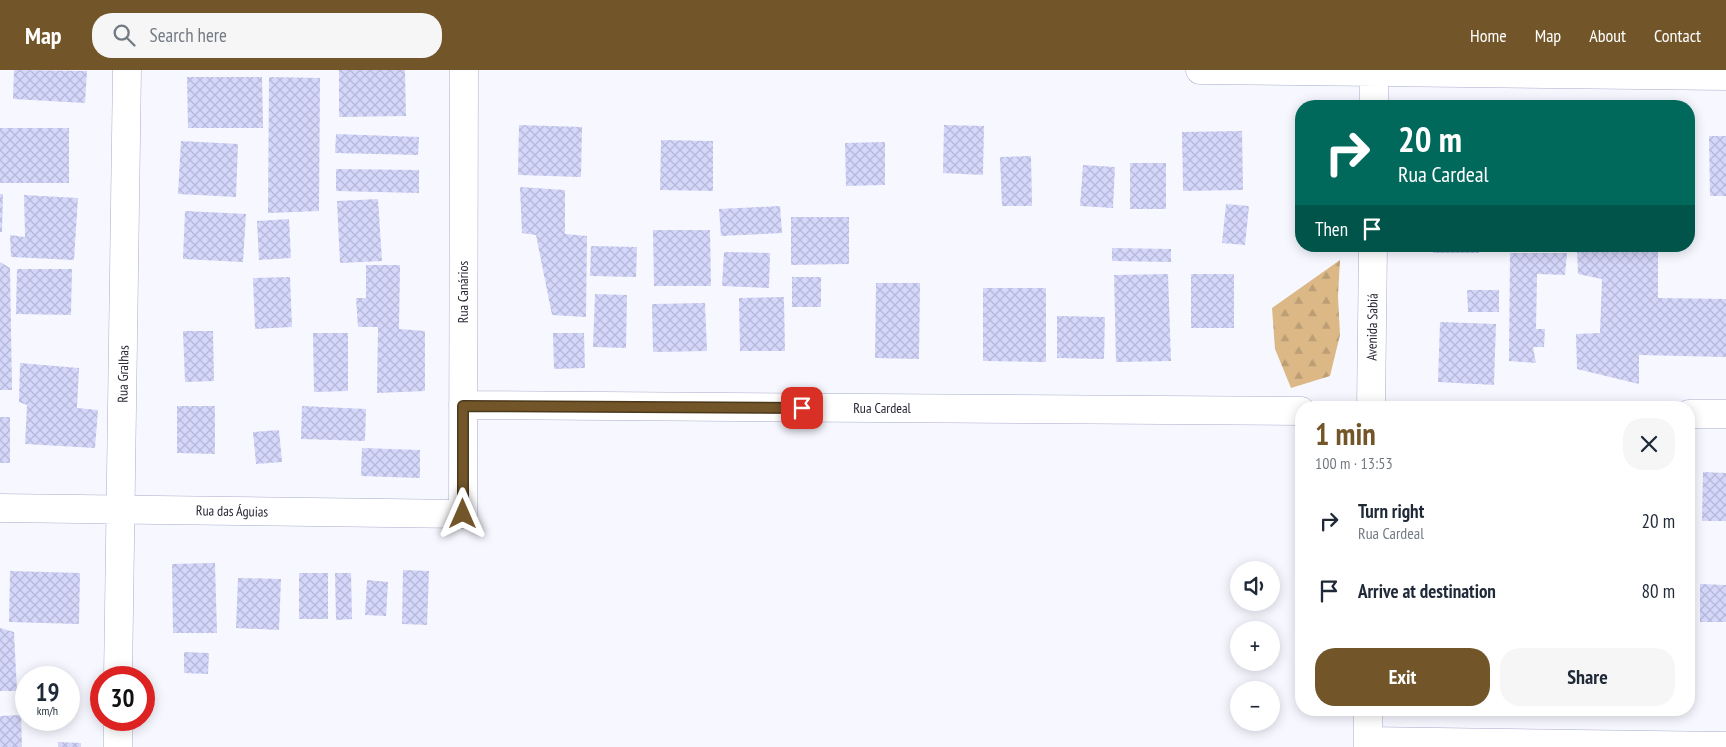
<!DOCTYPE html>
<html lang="en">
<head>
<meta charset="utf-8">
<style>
	body { margin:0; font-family:"PT Sans Narrow",sans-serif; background:#f6f6f7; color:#1f2937; height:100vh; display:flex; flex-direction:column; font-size:19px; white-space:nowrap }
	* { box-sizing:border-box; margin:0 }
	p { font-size:16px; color:#747a83 }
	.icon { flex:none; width:28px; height:28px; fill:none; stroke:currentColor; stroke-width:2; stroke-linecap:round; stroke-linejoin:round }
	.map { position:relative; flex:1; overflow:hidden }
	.side { position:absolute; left:1295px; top:331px; width:400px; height:315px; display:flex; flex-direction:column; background:#fff; border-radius:20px; box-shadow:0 2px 12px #0003 }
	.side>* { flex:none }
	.banner { position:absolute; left:1295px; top:30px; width:400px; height:152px; border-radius:20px; box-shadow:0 2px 12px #0003; background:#00695c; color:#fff; overflow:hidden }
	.buttons { position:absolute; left:1230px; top:491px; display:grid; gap:10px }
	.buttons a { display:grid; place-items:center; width:50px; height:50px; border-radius:50%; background:#fff; box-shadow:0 2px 12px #0003; font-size:25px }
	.speed { position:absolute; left:15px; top:596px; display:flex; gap:10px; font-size:25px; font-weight:700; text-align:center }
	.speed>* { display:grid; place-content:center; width:65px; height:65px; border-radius:50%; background:#fff; box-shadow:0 2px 12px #0003; line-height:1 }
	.speed small { font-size:12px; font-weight:400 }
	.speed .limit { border:8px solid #d22; background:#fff; color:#111 }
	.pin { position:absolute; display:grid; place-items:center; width:42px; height:42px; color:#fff; margin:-21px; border-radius:10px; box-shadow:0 2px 8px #0006 }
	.me { position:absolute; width:55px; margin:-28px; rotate:0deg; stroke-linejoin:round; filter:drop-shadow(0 0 4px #0008) }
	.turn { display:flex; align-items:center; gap:18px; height:105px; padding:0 20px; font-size:22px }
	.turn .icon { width:65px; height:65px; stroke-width:2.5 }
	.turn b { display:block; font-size:35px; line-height:42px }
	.then { display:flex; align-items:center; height:48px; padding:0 20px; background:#0003; gap:10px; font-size:19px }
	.round { display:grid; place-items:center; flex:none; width:52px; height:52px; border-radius:20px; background:#f6f6f7 }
	.headline { display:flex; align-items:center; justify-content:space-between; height:85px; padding:0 20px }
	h1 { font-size:30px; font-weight:700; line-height:38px; color:#725629 }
	.cta { display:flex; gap:10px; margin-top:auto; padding:10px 20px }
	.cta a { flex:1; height:58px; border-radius:20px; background:#725629; color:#fff; font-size:20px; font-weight:700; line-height:58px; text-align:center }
	.cta a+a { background:#f6f6f7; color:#1f2937 }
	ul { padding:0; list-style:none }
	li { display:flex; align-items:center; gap:15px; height:70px; padding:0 20px }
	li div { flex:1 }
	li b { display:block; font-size:19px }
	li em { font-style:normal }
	header { display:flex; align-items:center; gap:30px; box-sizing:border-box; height:70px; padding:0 25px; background:#725629; color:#fff }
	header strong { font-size:24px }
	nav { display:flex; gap:28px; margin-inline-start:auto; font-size:18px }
	.search { width:350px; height:45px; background:#f6f6f7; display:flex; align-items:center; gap:12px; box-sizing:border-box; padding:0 18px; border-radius:20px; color:#747a83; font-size:19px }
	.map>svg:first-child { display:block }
</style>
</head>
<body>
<header>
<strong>Map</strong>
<div class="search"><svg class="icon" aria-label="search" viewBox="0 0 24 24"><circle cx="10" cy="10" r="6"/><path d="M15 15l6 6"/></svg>Search here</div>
<nav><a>Home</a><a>Map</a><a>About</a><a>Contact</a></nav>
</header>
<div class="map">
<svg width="1726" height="677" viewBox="0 0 1726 677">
	<defs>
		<pattern id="forest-firs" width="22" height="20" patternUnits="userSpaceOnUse" patternTransform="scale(1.25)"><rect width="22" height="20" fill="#dbb886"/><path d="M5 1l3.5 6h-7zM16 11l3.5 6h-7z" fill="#bc9e74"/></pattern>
		<pattern id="building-cross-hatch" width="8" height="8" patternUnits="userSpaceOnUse" patternTransform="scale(1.25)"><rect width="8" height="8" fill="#d4d6fa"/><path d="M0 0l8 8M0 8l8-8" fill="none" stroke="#b6b8d7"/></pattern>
	</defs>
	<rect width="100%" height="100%" fill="#f7f8ff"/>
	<path fill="url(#forest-firs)" d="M 1340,190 L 1338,226 L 1340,265 L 1330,306 L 1291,318 L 1275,279 L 1272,238 Z"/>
	<path fill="url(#building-cross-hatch)" d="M 14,0 L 87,1 L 85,33 L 13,29 Z
		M 339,0 L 405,0 L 406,46 L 339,47 Z
		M 187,7 L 262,7 L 263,58 L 188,58 Z
		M 269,7 L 320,8 L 319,141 L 268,143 Z
		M 519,55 L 582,57 L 581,107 L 518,105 Z
		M 944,55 L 984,56 L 983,105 L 943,103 Z
		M 0,58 L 69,58 L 69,113 L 0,113 Z
		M 1242,61 L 1243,120 L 1183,121 L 1182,62 Z
		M 336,64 L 419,67 L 418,85 L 335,83 Z
		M 1709,66 L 1726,66 L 1726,126 L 1710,126 Z
		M 661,70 L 713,71 L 713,121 L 660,120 Z
		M 181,71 L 238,74 L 236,127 L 178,124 Z
		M 885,72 L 885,115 L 846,116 L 845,73 Z
		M 1031,86 L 1032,136 L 1002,136 L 1000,87 Z
		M 1130,93 L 1166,93 L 1166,139 L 1130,139 Z
		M 1083,95 L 1115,97 L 1113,138 L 1080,136 Z
		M 336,99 L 419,100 L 419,123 L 336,121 Z
		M 1689,115 L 1693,115 L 1693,144 L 1689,144 Z
		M 520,117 L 565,120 L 565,164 L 587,166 L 586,247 L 552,245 L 536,165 L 522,163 Z
		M 0,124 L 3,124 L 2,162 L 0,162 Z
		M 24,125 L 78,128 L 74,190 L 11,187 L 10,165 L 25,167 Z
		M 378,129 L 382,191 L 340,193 L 337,131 Z
		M 1226,134 L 1249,136 L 1245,175 L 1222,173 Z
		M 780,136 L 782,163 L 721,166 L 719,139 Z
		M 185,141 L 246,144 L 243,192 L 183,189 Z
		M 791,147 L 849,147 L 849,194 L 791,195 Z
		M 289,149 L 291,188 L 259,190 L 257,151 Z
		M 653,160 L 710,160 L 711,216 L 654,216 Z
		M 591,176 L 637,177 L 636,207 L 590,206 Z
		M 1432,176 L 1479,176 L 1479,183 L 1433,183 Z
		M 1112,178 L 1171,179 L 1171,192 L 1112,191 Z
		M 1577,179 L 1658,182 L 1658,228 L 1726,229 L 1726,287 L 1639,285 L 1639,314 L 1577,299 L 1576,264 L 1600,263 L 1602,209 L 1578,204 Z
		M 724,182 L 770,183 L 769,218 L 722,216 Z
		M 1510,183 L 1567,183 L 1565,205 L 1537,204 L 1536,259 L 1545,259 L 1544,277 L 1533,277 L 1536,293 L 1509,291 Z
		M 0,192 L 10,198 L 12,320 L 0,320 Z
		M 366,195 L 400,195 L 399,259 L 425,261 L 425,321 L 377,323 L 378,257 L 358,257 L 356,228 L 366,228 Z
		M 17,199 L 72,199 L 71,245 L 16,244 Z
		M 1168,204 L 1171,291 L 1116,292 L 1114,205 Z
		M 1191,204 L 1234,204 L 1234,258 L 1191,258 Z
		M 290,207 L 292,257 L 255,259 L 253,208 Z
		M 792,207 L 821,207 L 821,237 L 792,237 Z
		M 876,213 L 920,213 L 919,289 L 875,288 Z
		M 983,218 L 1046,218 L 1046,292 L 983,291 Z
		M 1467,220 L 1499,220 L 1499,242 L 1468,242 Z
		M 595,224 L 627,225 L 626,278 L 593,277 Z
		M 784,227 L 785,281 L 740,281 L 739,228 Z
		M 705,233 L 707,281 L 653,282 L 652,234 Z
		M 1057,246 L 1105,247 L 1104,289 L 1057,288 Z
		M 1440,252 L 1496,254 L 1494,315 L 1438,312 Z
		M 183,261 L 213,261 L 214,311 L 185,312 Z
		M 313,263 L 348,263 L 348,321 L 314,322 Z
		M 553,263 L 584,263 L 585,298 L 554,299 Z
		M 20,293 L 79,298 L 77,338 L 98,340 L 95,378 L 25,374 L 27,335 L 19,332 Z
		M 177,336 L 215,336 L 215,384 L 177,383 Z
		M 302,336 L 366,339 L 365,371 L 301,369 Z
		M 0,347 L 10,347 L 10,393 L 0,393 Z
		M 279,360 L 282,392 L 256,394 L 253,362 Z
		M 362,378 L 420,380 L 420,408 L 361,406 Z
		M 1703,402 L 1726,403 L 1726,451 L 1702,451 Z
		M 1689,452 L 1694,452 L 1694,491 L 1689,491 Z
		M 215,493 L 217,563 L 173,563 L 172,494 Z
		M 403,500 L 429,501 L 427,555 L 402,554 Z
		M 10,501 L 80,503 L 79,554 L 9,552 Z
		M 299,503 L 328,503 L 328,549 L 299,549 Z
		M 335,503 L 351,503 L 352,549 L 336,550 Z
		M 238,508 L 281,509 L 279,560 L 236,558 Z
		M 367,510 L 388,512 L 386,546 L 365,545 Z
		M 1700,514 L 1726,515 L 1726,552 L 1700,552 Z
		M 0,558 L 14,562 L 17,621 L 0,621 Z
		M 184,582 L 209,583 L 208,604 L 184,603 Z
		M 1689,584 L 1695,584 L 1695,623 L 1689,623 Z
		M 21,645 L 22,677 L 0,677 L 0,646 Z
		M 58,672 L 81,673 L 81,677 L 58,677 Z"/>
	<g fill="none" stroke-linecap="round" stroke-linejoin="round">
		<g stroke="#aaacce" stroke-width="29">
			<path id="minor" d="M 1200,0 L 1726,6
				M 1374,36 L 1374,0
				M 463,335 L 1301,341
				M 1371,338 L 1373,176
				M 1689,344 L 1726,344
				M 0,438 L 463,444 L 464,0
				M 118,608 L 127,0
				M 1368,671 L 1726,676
				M 118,677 L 118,650
				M 1368,677 L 1368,640"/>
		</g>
		<use href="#minor" stroke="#fff" stroke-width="28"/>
	</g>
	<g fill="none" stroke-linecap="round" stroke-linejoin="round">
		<g stroke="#4a381b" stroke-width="12">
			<path id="route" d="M 463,444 L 463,336 L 802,338"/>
		</g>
		<use href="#route" stroke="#725629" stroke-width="9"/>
	</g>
	<g text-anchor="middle" stroke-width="4" stroke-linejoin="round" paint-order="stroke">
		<g font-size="14" fill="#262734" stroke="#fff">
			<text transform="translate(463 222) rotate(-90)" y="5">Rua Canários</text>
			<text transform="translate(1372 257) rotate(-89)" y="5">Avenida Sabiá</text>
			<text transform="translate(123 304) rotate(-89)" y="5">Rua Gralhas</text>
			<text x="882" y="343">Rua Cardeal</text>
			<text transform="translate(232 441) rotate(1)" y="5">Rua das Águias</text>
		</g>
	</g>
</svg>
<div class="buttons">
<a><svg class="icon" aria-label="sound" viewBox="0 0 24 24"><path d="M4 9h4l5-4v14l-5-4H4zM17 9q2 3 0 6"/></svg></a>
<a>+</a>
<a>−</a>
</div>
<div class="speed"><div>19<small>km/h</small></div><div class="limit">30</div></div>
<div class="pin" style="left:802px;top:338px;background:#d93025"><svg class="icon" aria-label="arrive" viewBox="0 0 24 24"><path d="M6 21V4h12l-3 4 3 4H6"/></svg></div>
<svg class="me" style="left:463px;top:444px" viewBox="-20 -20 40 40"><path d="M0-17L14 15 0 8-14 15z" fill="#725629" stroke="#fff" stroke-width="4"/></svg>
<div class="banner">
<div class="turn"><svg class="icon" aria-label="right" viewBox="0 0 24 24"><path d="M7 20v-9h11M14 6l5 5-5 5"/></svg><div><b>20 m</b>Rua Cardeal</div></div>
<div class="then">Then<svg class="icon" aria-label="arrive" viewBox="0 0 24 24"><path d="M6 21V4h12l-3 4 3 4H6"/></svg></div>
</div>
<section class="side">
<div class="headline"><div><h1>1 min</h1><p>100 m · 13:53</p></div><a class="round"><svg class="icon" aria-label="close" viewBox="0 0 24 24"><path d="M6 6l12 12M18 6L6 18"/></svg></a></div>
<ul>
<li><svg class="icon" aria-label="right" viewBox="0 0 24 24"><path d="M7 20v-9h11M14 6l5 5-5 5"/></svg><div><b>Turn right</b><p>Rua Cardeal</p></div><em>20 m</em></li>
<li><svg class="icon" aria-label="arrive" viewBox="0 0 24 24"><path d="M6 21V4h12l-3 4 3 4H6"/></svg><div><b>Arrive at destination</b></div><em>80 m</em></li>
</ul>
<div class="cta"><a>Exit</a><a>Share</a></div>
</section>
</div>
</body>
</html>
